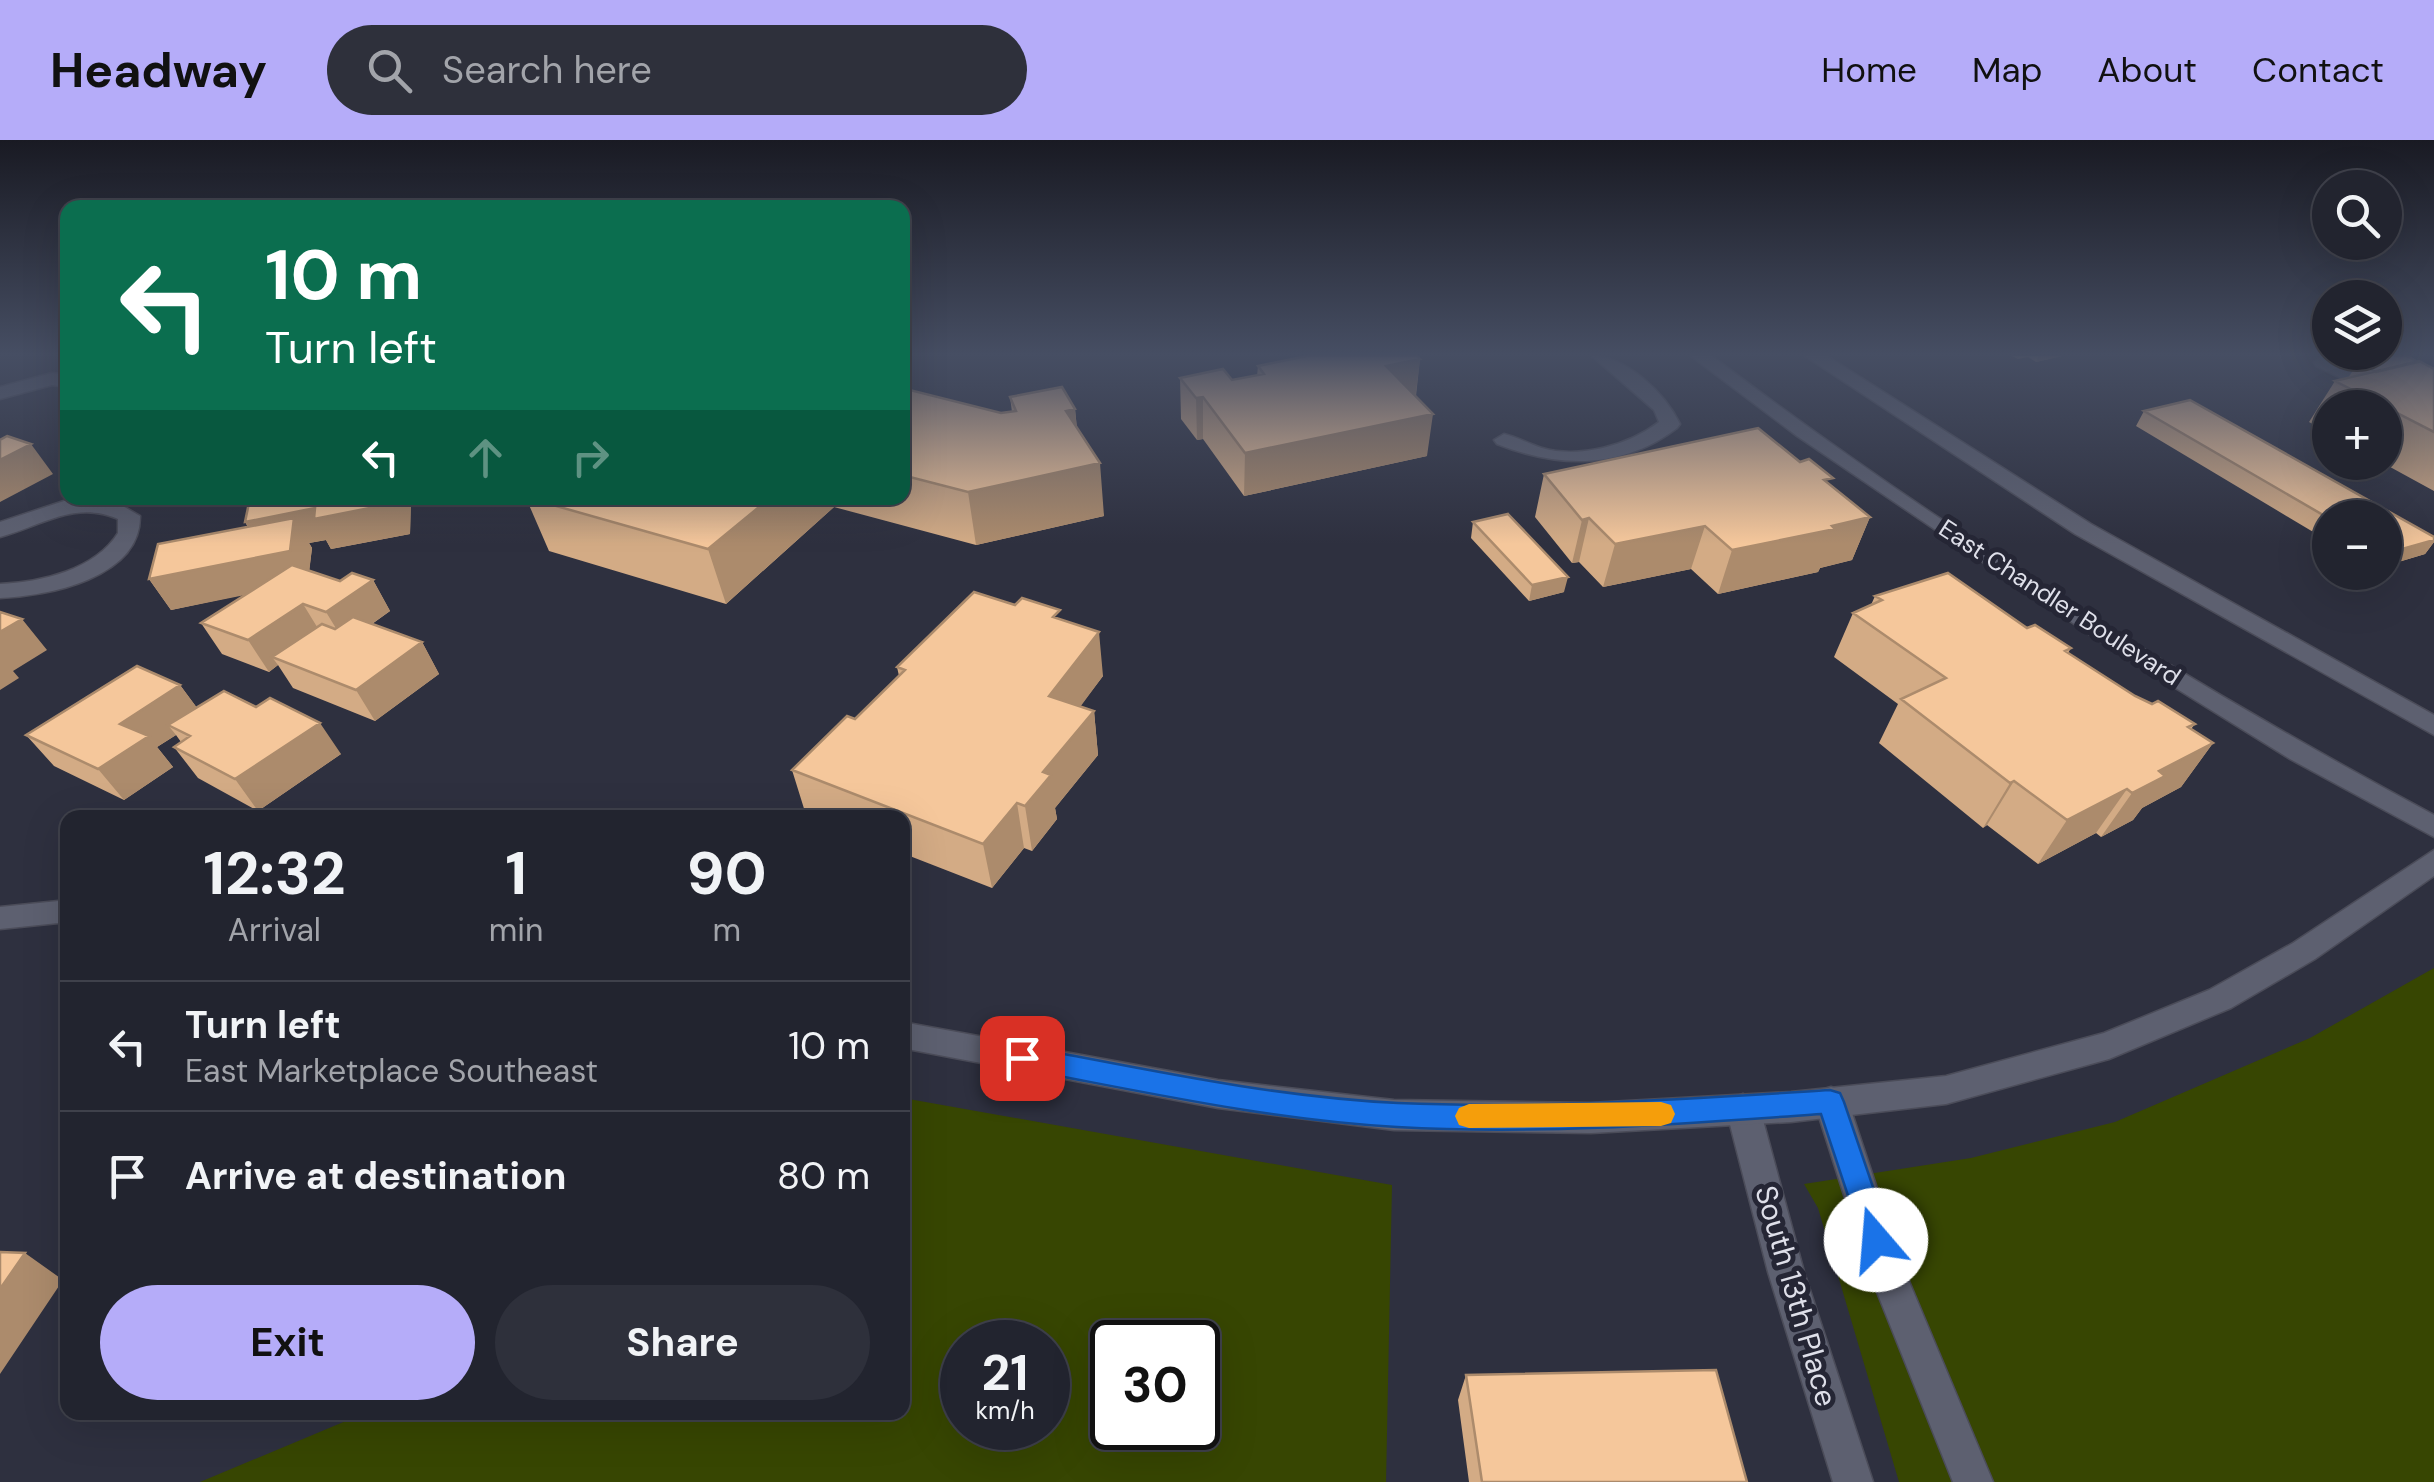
<!DOCTYPE html>
<html lang="en">
<head>
<meta charset="utf-8">
<style>
	body { margin:0; font-family:"DM Sans",sans-serif; background:#2e303b; color:#f1f3f6; height:100vh; display:flex; flex-direction:column; font-size:38px; white-space:nowrap }
	* { box-sizing:border-box; margin:0 }
	p { font-size:32px; color:#a2a4aa }
	.icon { flex:none; width:55px; height:55px; fill:none; stroke:currentColor; stroke-width:2; stroke-linecap:round; stroke-linejoin:round }
	.map { position:relative; flex:1; overflow:hidden }
	.panel { position:absolute; left:60px; top:670px; width:850px; height:610px; display:flex; flex-direction:column; background:#22242f; border-radius:20px; box-shadow:0 10px 40px #0002,0 0 0 2px #3f414b }
	.panel>* { flex:none }
	.hud { position:absolute; left:60px; top:60px; width:850px; height:305px; border-radius:20px; box-shadow:0 10px 40px #0002,0 0 0 2px #3f414b; background:#0b6e4f; color:#fff; overflow:hidden }
	.controls { position:absolute; left:2312px; top:30px; display:grid; gap:20px }
	.controls a { display:grid; place-items:center; width:90px; height:90px; border-radius:50%; background:#22242f; box-shadow:0 10px 40px #0002,0 0 0 2px #3f414b; font-size:50px }
	.speed { position:absolute; left:940px; top:1180px; display:flex; gap:20px; font-size:50px; font-weight:700; text-align:center }
	.speed>* { display:grid; place-content:center; width:130px; height:130px; border-radius:50%; background:#22242f; box-shadow:0 10px 40px #0002,0 0 0 2px #3f414b; line-height:1 }
	.speed small { font-size:25px; font-weight:400 }
	.speed .limit { border:5px solid #111; border-radius:15px; background:#fff; color:#111 }
	.pin { position:absolute; display:grid; place-items:center; width:85px; height:85px; color:#fff; margin:-42px; border-radius:20px; box-shadow:0 5px 15px #0006 }
	.me { position:absolute; width:110px; margin:-55px; rotate:342deg; stroke-linejoin:round; filter:drop-shadow(0 0 8px #0008) }
	.turn { display:flex; align-items:center; gap:35px; height:210px; padding:0 40px; font-size:45px }
	.turn .icon { width:130px; height:130px; stroke-width:2.5 }
	.turn b { display:block; font-size:70px; line-height:85px }
	.lanes { display:flex; align-items:center; height:95px; padding:0 40px; background:#0003; justify-content:center; gap:50px; direction:ltr }
	.lanes .off { opacity:.35 }
	.eta { display:flex; justify-content:space-evenly; align-items:center; height:170px; text-align:center }
	.eta b { font-size:60px; font-weight:700; line-height:70px }
	.action { display:flex; gap:20px; margin-top:auto; padding:20px 40px }
	.action a { flex:1; height:115px; border-radius:60px; background:#b5acf9; color:#111; font-size:40px; font-weight:700; line-height:115px; text-align:center }
	.action a+a { background:#2e303b; color:#f1f3f6 }
	ul { padding:0; list-style:none }
	li { display:flex; align-items:center; gap:30px; height:130px; padding:0 40px; border-top:2px solid #3f414b }
	li div { flex:1 }
	li b { display:block; font-size:38px }
	li em { font-style:normal }
	header { display:flex; align-items:center; gap:60px; box-sizing:border-box; height:140px; padding:0 50px; background:#b5acf9; color:#111 }
	header strong { font-size:48px }
	nav { display:flex; gap:55px; margin-inline-start:auto; font-size:35px }
	.search { width:700px; height:90px; background:#2e303b; display:flex; align-items:center; gap:25px; box-sizing:border-box; padding:0 35px; border-radius:55px; color:#a2a4aa; font-size:38px }
	.map>svg:first-child { display:block }
</style>
</head>
<body>
<header>
<strong>Headway</strong>
<div class="search"><svg class="icon" aria-label="search" viewBox="0 0 24 24"><circle cx="10" cy="10" r="6"/><path d="M15 15l6 6"/></svg>Search here</div>
<nav><a>Home</a><a>Map</a><a>About</a><a>Contact</a></nav>
</header>
<div class="map">
<svg width="2434" height="1342" viewBox="0 0 2434 1342">
	<rect width="100%" height="100%" fill="#2e303f"/>
	<path fill="#374602" fill-rule="evenodd" d="M 2434,828 L 2434,1342 L 1899,1342 L 1818,1068 L 1804,1044 L 1971,1018 L 2115,982 L 2310,898 Z
		M 903,958 L 1392,1045 L 1386,1342 L 200,1342 L 365,1273 L 902,1272 ZM 962,1202 L 1048,1202 L 1048,1288 L 962,1288 ZM 1112,1202 L 1198,1202 L 1198,1288 L 1112,1288 Z"/>
	<g fill="none" stroke-linecap="round" stroke-linejoin="round">
		<g stroke="#4b4c59" stroke-width="3">
			<path id="service" d="M 1592,216 C 1626,216 1665,253 1680,284 L 1677,288 C 1622,330 1558,328 1497,304 L 1494,300 L 1504,294 C 1517,297 1529,304 1542,308 C 1580,319 1629,305 1659,282 L 1654,270 Z
				M 2323,216 L 2375,240 L 2378,244 L 2361,248 L 2316,226 L 2314,222 Z"/>
		</g>
		<g stroke="#4b4c59" stroke-width="3">
			<path id="minor" d="M 52,233 L 68,235 L 68,247 L 52,245 L 0,259 L 0,247 Z
				M 98,360 L 121,365 L 140,376 C 141,438 48,456 0,458 L 0,444 C 41,442 95,430 118,393 L 118,379 C 75,360 41,386 0,397 L 0,382 L 64,361 Z
				M 1831,947 L 1843,951 L 1848,961 L 1903,1127 L 1993,1342 L 1953,1342 L 1867,1127 L 1814,961 L 1819,951 Z
				M 1743,954 L 1755,959 L 1760,969 L 1804,1132 L 1873,1342 L 1833,1342 L 1768,1132 L 1726,969 L 1731,959 Z"/>
		</g>
		<g stroke="#4b4c59" stroke-width="3">
			<path id="tertiary" d="M 2434,710 L 2434,736 L 2315,819 L 2231,868 L 2109,919 L 1946,964 L 1791,982 L 1591,993 L 1394,990 L 1218,968 L 902,908 L 902,882 L 1218,940 L 1394,960 L 1591,963 L 1791,952 L 1946,936 L 2104,893 L 2209,850 L 2293,803 Z
				M 68,760 L 68,782 L 0,789 L 0,767 Z"/>
		</g>
		<g stroke="#4b4c59" stroke-width="3">
			<path id="secondary" d="M 1691,216 L 1712,216 C 1938,387 2184,541 2434,675 L 2434,697 L 2290,619 L 2095,498 L 1797,296 Z
				M 1805,216 L 1827,216 L 2091,384 L 2434,575 L 2434,595 L 2075,394 Z"/>
		</g>
		<use href="#service" fill="#5d6070" fill-rule="evenodd"/>
		<use href="#minor" fill="#5d6070" fill-rule="evenodd"/>
		<use href="#tertiary" fill="#5d6070" fill-rule="evenodd"/>
		<use href="#secondary" fill="#5d6070" fill-rule="evenodd"/>
	</g>
	<path fill="#d3ab85" d="M 2012,216 L 2062,216 L 2036,222 L 2028,217 L 2018,219 Z
		M 1420,219 L 1416,256 L 1427,316 L 1244,356 L 1203,299 L 1197,300 L 1181,279 L 1180,238 L 1232,240 L 1257,236 L 1258,226 Z
		M 2358,223 L 2434,229 L 2434,351 L 2381,322 L 2385,322 L 2385,268 L 2330,268 L 2330,294 L 2309,282 L 2335,241 L 2348,238 Z
		M 902,248 L 1001,273 L 1012,272 L 1010,257 L 1075,269 L 1077,288 L 1104,376 L 976,405 L 834,367 L 726,464 L 549,411 L 526,358 L 902,358 Z
		M 2144,271 L 2434,397 L 2434,402 L 2425,414 L 2385,426 L 2385,378 L 2330,378 L 2330,402 L 2136,286 Z
		M 1800,322 L 1870,377 L 1852,420 L 1820,428 L 1818,432 L 1718,454 L 1691,429 L 1603,447 L 1579,422 L 1572,423 L 1535,377 L 1544,334 Z
		M 250,358 L 411,358 L 410,394 L 331,409 L 326,400 L 309,403 L 312,408 L 309,431 L 340,441 L 373,440 L 390,471 L 372,484 L 422,502 L 439,534 L 375,581 L 293,548 L 278,525 L 269,532 L 222,514 L 201,483 L 246,454 L 171,470 L 149,439 L 248,387 L 245,382 Z
		M 1473,382 L 1564,452 L 1529,461 L 1471,398 Z
		M 1875,456 L 2027,488 L 2071,508 L 2068,513 L 2135,556 L 2195,584 L 2191,589 L 2213,603 L 2181,647 L 2142,668 L 2133,680 L 2101,697 L 2096,693 L 2038,724 L 1987,685 L 1983,688 L 1879,603 L 1898,564 L 1834,517 L 1853,473 L 1871,465 Z
		M 1015,465 L 1061,479 L 1103,536 L 1080,566 L 1094,571 L 1098,615 L 1055,668 L 1057,679 L 1032,711 L 1024,708 L 992,748 L 902,713 L 902,678 L 813,678 L 806,675 L 792,630 L 855,579 L 899,536 L 897,527 Z
		M 180,545 L 197,568 L 341,614 L 258,671 L 198,638 L 174,607 L 181,602 L 176,595 L 157,607 L 173,627 L 124,660 L 54,626 L 26,595 Z
		M 1466,1235 L 1747,1342 L 1469,1342 L 1458,1260 Z"/>
	<path fill="#ac8b6c" d="M 2039,216 L 2062,216 L 2036,222 Z
		M 1420,219 L 1415,260 L 1386,226 Z
		M 1203,257 L 1203,299 L 1197,300 L 1196,258 Z
		M 1075,269 L 1080,322 L 1066,271 Z
		M 1433,274 L 1427,316 L 1244,356 L 1245,313 Z
		M 31,304 L 53,334 L 0,362 L 0,320 Z
		M 1100,323 L 1104,376 L 976,405 L 968,352 Z
		M 395,358 L 411,358 L 410,394 L 331,409 L 326,400 L 309,403 L 312,408 L 308,442 L 171,470 L 149,439 L 264,412 L 245,382 L 315,368 Z
		M 770,358 L 832,358 L 834,367 L 726,464 L 708,409 Z
		M 1870,377 L 1852,420 L 1820,428 L 1818,432 L 1718,454 L 1732,410 Z
		M 1589,378 L 1579,422 L 1572,423 L 1582,380 Z
		M 1705,386 L 1691,429 L 1603,447 L 1615,404 Z
		M 2434,400 L 2434,402 L 2425,414 L 2385,426 L 2385,417 L 2388,413 Z
		M 1568,437 L 1564,452 L 1529,461 L 1532,445 Z
		M 373,440 L 390,471 L 345,503 L 326,472 Z
		M 303,464 L 322,495 L 272,517 L 278,525 L 269,532 L 248,500 Z
		M 22,479 L 47,510 L 13,531 L 19,538 L 0,550 L 0,492 Z
		M 1099,492 L 1103,536 L 1055,601 L 1049,556 Z
		M 422,502 L 439,534 L 375,581 L 356,550 Z
		M 180,545 L 203,576 L 168,585 L 176,595 L 157,607 L 173,627 L 124,660 L 98,629 L 120,584 Z
		M 1094,571 L 1098,615 L 1055,668 L 1057,679 L 1032,711 L 1025,666 L 1043,632 Z
		M 320,583 L 341,614 L 258,671 L 235,639 Z
		M 2213,603 L 2181,647 L 2142,668 L 2133,680 L 2101,697 L 2132,653 L 2159,631 Z
		M 2014,641 L 1987,685 L 1983,688 L 2010,643 Z
		M 2127,649 L 2096,693 L 2038,724 L 2067,680 Z
		M 1017,663 L 1024,708 L 992,748 L 983,704 Z
		M 25,1113 L 63,1140 L 0,1234 L 0,1149 Z"/>
	<path fill="#f5c79b" stroke="#ac8b6c" stroke-width="2.5" d="M 1307,216 L 1417,216 L 1420,219 L 1386,226 L 1433,274 L 1245,313 L 1203,257 L 1196,258 L 1180,238 L 1223,229 L 1232,240 L 1264,234 L 1258,226 Z
		M 2385,216 L 2407,216 L 2418,222 L 2376,232 L 2358,223 Z
		M 2419,221 L 2434,229 L 2434,292 L 2335,241 Z
		M 1062,247 L 1075,269 L 1066,271 L 1100,323 L 968,352 L 902,335 L 902,248 L 1001,273 L 1016,271 L 1010,257 Z
		M 2190,260 L 2434,397 L 2434,400 L 2388,413 L 2385,412 L 2385,378 L 2330,378 L 2330,379 L 2144,271 Z
		M 1758,288 L 1800,322 L 1809,319 L 1833,338 L 1824,340 L 1870,377 L 1832,386 L 1835,389 L 1732,410 L 1705,386 L 1615,404 L 1589,378 L 1582,380 L 1544,334 Z
		M 7,296 L 31,304 L 0,320 L 0,300 Z
		M 250,358 L 395,358 L 395,363 L 314,379 L 315,368 L 245,382 Z
		M 528,358 L 770,358 L 708,409 Z
		M 1508,374 L 1568,437 L 1532,445 L 1473,382 Z
		M 294,378 L 290,411 L 149,439 L 158,404 Z
		M 292,425 L 340,441 L 352,433 L 373,440 L 326,472 L 303,464 L 248,500 L 201,483 Z
		M 1948,433 L 2027,488 L 2035,485 L 2071,508 L 2065,511 L 2135,556 L 2152,564 L 2158,561 L 2195,584 L 2188,587 L 2213,603 L 2159,631 L 2165,636 L 2132,653 L 2127,649 L 2067,680 L 2014,641 L 2010,643 L 1901,559 L 1946,538 L 1853,473 L 1882,460 L 1875,456 Z
		M 974,452 L 1015,465 L 1022,458 L 1060,470 L 1053,477 L 1099,492 L 1049,556 L 1094,571 L 1043,632 L 1051,635 L 1025,666 L 1017,663 L 983,704 L 792,630 L 847,576 L 855,579 L 905,530 L 897,527 Z
		M 0,472 L 22,479 L 0,492 Z
		M 353,477 L 422,502 L 356,550 L 272,517 L 322,484 L 335,489 Z
		M 137,526 L 180,545 L 120,584 L 149,596 L 98,629 L 26,595 Z
		M 224,551 L 256,567 L 270,558 L 320,583 L 235,639 L 174,607 L 190,596 L 168,585 Z
		M 0,1112 L 25,1113 L 0,1149 Z
		M 1716,1230 L 1747,1342 L 1482,1342 L 1466,1235 Z"/>
	<linearGradient id="sky" x2="0" y2="1"><stop stop-color="#191a23"/><stop offset="0.53" stop-color="#464e63"/><stop offset="1" stop-color="#464e63" stop-opacity="0"/></linearGradient>
	<rect width="2434" height="404" fill="url(#sky)"/>
	<path fill="#1a73e8" stroke="#114b97" stroke-width="2.5" d="M 1022,906 C 1146,929 1272,957 1398,963 C 1543,969 1686,959 1830,950 L 1840,953 L 1844,962 L 1891,1100 L 1887,1110 L 1876,1114 L 1866,1110 L 1821,974 C 1679,984 1539,995 1397,987 C 1271,980 1146,952 1022,929 L 1013,926 L 1009,918 L 1013,910 Z"/>
	<path fill="#f59e0b" d="M 1661,962 L 1671,965 L 1675,974 L 1671,983 L 1661,986 L 1469,988 L 1459,985 L 1455,976 L 1459,968 L 1469,964 Z"/>
	<g text-anchor="middle" stroke-width="10" stroke-linejoin="round" paint-order="stroke">
		<g font-size="25" fill="#dedfe9" stroke="#252635">
			<text transform="translate(2060 462) rotate(33)" y="9">East Chandler Boulevard</text>
		</g>
		<g font-size="30" fill="#dedfe9" stroke="#252635">
			<text transform="translate(1796 1156) rotate(74)" y="10">South 13th Place</text>
		</g>
	</g>
</svg>
<div class="controls">
<a><svg class="icon" aria-label="search" viewBox="0 0 24 24"><circle cx="10" cy="10" r="6"/><path d="M15 15l6 6"/></svg></a>
<a><svg class="icon" aria-label="layers" viewBox="0 0 24 24"><path d="M12 4l9 5-9 5-9-5zM3 14l9 5 9-5"/></svg></a>
<a>+</a>
<a>−</a>
</div>
<div class="speed"><div>21<small>km/h</small></div><div class="limit">30</div></div>
<div class="pin" style="left:1022px;top:918px;background:#d93025"><svg class="icon" aria-label="arrive" viewBox="0 0 24 24"><path d="M6 21V4h12l-3 4 3 4H6"/></svg></div>
<svg class="me" style="left:1876px;top:1100px" viewBox="-20 -20 40 40"><circle r="19" fill="#fff"/><path d="M0-13L10 11 0 6-10 11z" fill="#1a73e8"/></svg>
<div class="hud">
<div class="turn"><svg class="icon" aria-label="left" viewBox="0 0 24 24"><path d="M17 20v-9H6M10 6l-5 5 5 5"/></svg><div><b>10 m</b>Turn left</div></div>
<div class="lanes"><svg class="icon" aria-label="left" viewBox="0 0 24 24"><path d="M17 20v-9H6M10 6l-5 5 5 5"/></svg><svg class="icon off" aria-label="ahead" viewBox="0 0 24 24"><path d="M12 20V5M6 11l6-6 6 6"/></svg><svg class="icon off" aria-label="right" viewBox="0 0 24 24"><path d="M7 20v-9h11M14 6l5 5-5 5"/></svg></div>
</div>
<section class="panel">
<div class="eta">
<div><b>12:32</b><p>Arrival</p></div>
<div><b>1</b><p>min</p></div>
<div><b>90</b><p>m</p></div>
</div>
<ul>
<li><svg class="icon" aria-label="left" viewBox="0 0 24 24"><path d="M17 20v-9H6M10 6l-5 5 5 5"/></svg><div><b>Turn left</b><p>East Marketplace Southeast</p></div><em>10 m</em></li>
<li><svg class="icon" aria-label="arrive" viewBox="0 0 24 24"><path d="M6 21V4h12l-3 4 3 4H6"/></svg><div><b>Arrive at destination</b></div><em>80 m</em></li>
</ul>
<div class="action"><a>Exit</a><a>Share</a></div>
</section>
</div>
</body>
</html>
